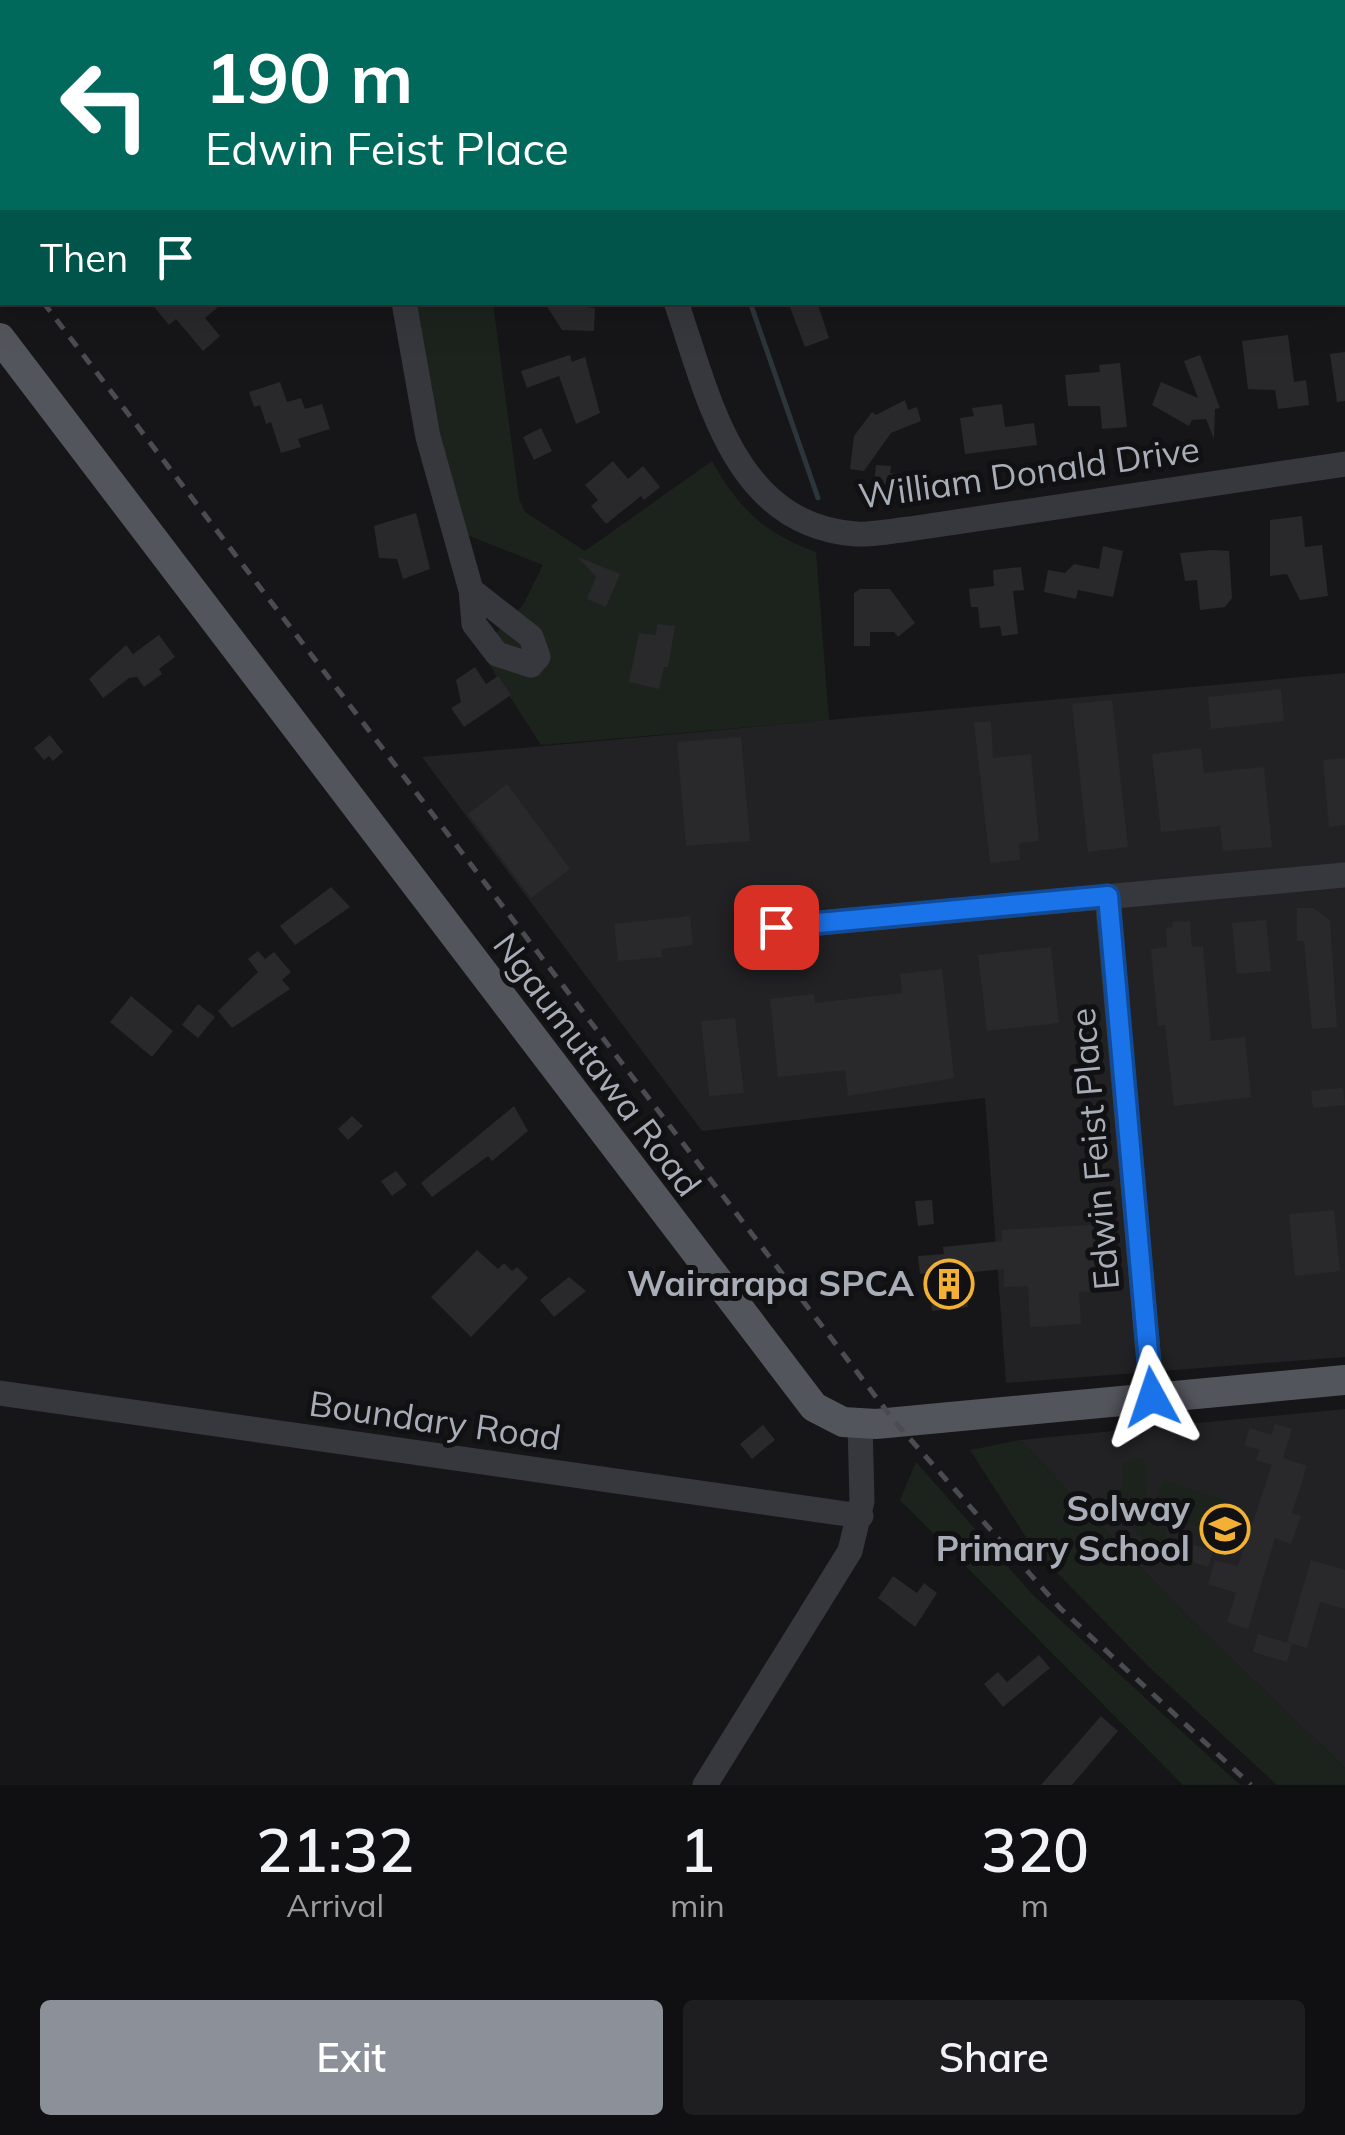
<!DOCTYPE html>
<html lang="en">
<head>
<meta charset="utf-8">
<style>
	body { margin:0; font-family:Mulish,sans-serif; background:#1e1e20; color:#f1f3f6; height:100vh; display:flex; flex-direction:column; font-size:38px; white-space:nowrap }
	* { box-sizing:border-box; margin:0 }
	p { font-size:32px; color:#9c9d9f }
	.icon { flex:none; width:55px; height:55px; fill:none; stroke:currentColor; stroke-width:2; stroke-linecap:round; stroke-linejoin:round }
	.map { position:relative; height:1785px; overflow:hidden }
	.sheet { display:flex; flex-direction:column; background:#101012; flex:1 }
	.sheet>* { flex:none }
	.guide { position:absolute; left:0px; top:0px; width:1345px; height:305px; box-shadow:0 10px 40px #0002,0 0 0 2px #303032; background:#00695c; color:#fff; overflow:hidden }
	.pin { position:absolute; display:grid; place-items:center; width:85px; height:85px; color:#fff; margin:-42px; border-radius:20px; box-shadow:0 5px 15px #0006 }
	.me { position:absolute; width:110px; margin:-55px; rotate:355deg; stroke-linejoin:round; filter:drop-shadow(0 0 8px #0008) }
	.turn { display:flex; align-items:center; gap:35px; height:210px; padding:0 40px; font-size:45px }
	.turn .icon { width:130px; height:130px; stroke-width:2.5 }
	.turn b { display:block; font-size:70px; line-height:85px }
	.then { display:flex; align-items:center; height:95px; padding:0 40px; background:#0003; gap:20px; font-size:38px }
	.eta { display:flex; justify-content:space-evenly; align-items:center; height:170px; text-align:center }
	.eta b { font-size:60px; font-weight:600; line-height:70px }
	.primary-button { display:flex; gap:20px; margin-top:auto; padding:20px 40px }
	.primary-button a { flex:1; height:115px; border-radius:10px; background:#8c9099; color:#fff; font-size:40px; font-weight:600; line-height:115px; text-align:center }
	.primary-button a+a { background:#1e1e20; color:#f1f3f6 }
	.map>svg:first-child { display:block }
</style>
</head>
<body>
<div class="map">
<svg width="1345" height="1785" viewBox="0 0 1345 1785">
	<rect width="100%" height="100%" fill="#161618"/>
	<path fill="#222225" d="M 1345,673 L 1345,1357 L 1006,1383 L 985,1098 L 702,1131 L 422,757 Z
		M 1345,1409 L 1345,1768 L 1189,1618 L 1020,1440 Z"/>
	<path fill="#1c231d" d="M 408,302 L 493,303 L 519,499 L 525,512 L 585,551 L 712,461 C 738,508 765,534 816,552 L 829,720 L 541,745 L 480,650 L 523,605 L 543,565 L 457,531 Z
		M 1020,1440 L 1189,1618 L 1345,1768 L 1345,1785 L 1277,1785 L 1149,1667 L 1033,1548 L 970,1450 Z
		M 1144,1457 L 1148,1517 L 1166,1530 L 1162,1551 L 1156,1553 L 1125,1520 L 1116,1497 L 1124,1481 L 1122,1463 Z
		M 916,1462 L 1032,1594 L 1240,1785 L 1183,1785 L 900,1500 Z
		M 1163,1480 L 1226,1500 L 1216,1532 L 1153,1513 Z"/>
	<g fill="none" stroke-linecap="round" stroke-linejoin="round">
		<path stroke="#2c353c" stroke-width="5" d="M 375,2 L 377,0
			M 750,302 L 818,498"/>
	</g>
	<path fill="#29292c" d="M 150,302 L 224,302 L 205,318 L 220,336 L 203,351 L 176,319 L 169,325 Z
		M 544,302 L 595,308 L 594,331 L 562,330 Z
		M 788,302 L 817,302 L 829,338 L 805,347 Z
		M 1288,335 L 1294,382 L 1306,380 L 1309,405 L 1278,409 L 1275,390 L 1248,389 L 1242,341 Z
		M 1345,352 L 1345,401 L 1337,402 L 1330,354 Z
		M 570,355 L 572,362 L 585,357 L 600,413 L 576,424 L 559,376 L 527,388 L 521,371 Z
		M 1200,355 L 1220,408 L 1215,409 L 1214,439 L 1206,419 L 1192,420 L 1189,426 L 1152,405 L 1161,382 L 1198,398 L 1184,361 Z
		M 1120,363 L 1127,427 L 1102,429 L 1100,406 L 1068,406 L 1065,375 L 1100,372 L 1099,365 Z
		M 280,382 L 287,402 L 301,398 L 305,409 L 322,404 L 330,429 L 298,439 L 301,447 L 281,453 L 271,422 L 266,424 L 260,405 L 254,407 L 249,392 Z
		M 905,400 L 908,410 L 917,407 L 921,421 L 891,433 L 864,471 L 850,469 L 854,436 L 872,412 L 876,415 Z
		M 1002,404 L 1005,427 L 1034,423 L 1037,445 L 965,454 L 960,418 L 974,416 L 972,408 Z
		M 541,428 L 552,451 L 534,460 L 523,437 Z
		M 613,461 L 628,479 L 643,466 L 660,487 L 644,500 L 641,496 L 606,524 L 591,506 L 598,500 L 585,485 Z
		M 876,465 L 891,466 L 890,473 L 897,474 L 895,494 L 873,492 Z
		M 416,513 L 430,569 L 403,579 L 397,559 L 379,558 L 374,526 Z
		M 1302,516 L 1305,547 L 1322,545 L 1328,596 L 1300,600 L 1287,574 L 1270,576 L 1270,520 Z
		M 1103,546 L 1123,551 L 1113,597 L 1078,590 L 1076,599 L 1044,592 L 1048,570 L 1065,573 L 1074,564 L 1099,569 Z
		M 1212,550 L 1229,551 L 1232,598 L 1225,607 L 1200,610 L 1197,580 L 1185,581 L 1180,553 Z
		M 578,557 L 620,574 L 606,607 L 587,599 L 596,577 Z
		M 1021,567 L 1024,590 L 1013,591 L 1018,634 L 1002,636 L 1000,626 L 980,628 L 978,607 L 971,607 L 969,589 L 994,586 L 993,570 Z
		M 860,589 L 890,589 L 915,623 L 898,637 L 894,632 L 870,632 L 870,646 L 854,646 L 854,593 Z
		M 657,624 L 675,626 L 668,667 L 664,667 L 659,689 L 629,682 L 639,633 L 656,635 Z
		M 159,635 L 175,657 L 159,669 L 162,674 L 144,687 L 137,677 L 129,678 L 103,698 L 89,679 L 126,645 L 133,654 Z
		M 475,667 L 486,684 L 498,676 L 511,695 L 464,727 L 451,708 L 461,702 L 456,680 Z
		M 1281,689 L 1284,721 L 1211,729 L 1208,697 Z
		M 1112,700 L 1128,847 L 1088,852 L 1072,704 Z
		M 974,722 L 991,722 L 993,758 L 1031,754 L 1039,841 L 1019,843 L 1020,860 L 990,863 Z
		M 50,735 L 63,752 L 53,761 L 49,756 L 44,760 L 34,748 Z
		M 741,737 L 750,841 L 686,846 L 677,742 Z
		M 1201,748 L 1204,773 L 1264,767 L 1272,847 L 1223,851 L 1220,826 L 1161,832 L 1152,754 Z
		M 1345,758 L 1345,825 L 1329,827 L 1323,760 Z
		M 507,784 L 570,869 L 531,898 L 468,814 Z
		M 331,887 L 350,907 L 295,945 L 280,926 Z
		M 1297,908 L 1313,908 L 1330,920 L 1337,1027 L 1312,1029 L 1304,941 L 1297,941 Z
		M 690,916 L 693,945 L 661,949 L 662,957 L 618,961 L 614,924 Z
		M 1266,920 L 1271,971 L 1237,974 L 1232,923 Z
		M 1190,921 L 1192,947 L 1203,946 L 1211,1041 L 1245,1037 L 1251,1097 L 1174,1106 L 1165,1025 L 1158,1026 L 1151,949 L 1167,947 L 1166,928 L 1173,927 L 1172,922 Z
		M 1051,947 L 1059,1023 L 987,1031 L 978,955 Z
		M 258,951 L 265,959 L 274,952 L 291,972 L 282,980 L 290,989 L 232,1028 L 218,1011 L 258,972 L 248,959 Z
		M 942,969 L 954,1078 L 848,1096 L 845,1070 L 778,1077 L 770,999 L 814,994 L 815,1003 L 902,993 L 900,974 Z
		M 131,996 L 173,1031 L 152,1057 L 110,1022 Z
		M 198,1004 L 215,1017 L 198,1038 L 182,1025 Z
		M 735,1018 L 744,1093 L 709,1096 L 701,1021 Z
		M 1343,1088 L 1345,1105 L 1313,1108 L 1311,1091 Z
		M 514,1106 L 528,1131 L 492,1161 L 488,1156 L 432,1197 L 421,1183 Z
		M 352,1116 L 363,1126 L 348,1140 L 338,1129 Z
		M 396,1171 L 407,1185 L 392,1196 L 381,1181 Z
		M 932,1200 L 934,1224 L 918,1226 L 915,1201 Z
		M 1334,1210 L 1340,1271 L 1295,1276 L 1289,1214 Z
		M 1106,1224 L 1109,1290 L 1079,1292 L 1081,1324 L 1030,1327 L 1028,1286 L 1004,1287 L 1004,1269 L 964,1273 L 968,1307 L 932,1311 L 928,1273 L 920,1274 L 918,1256 L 944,1254 L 943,1247 L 1002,1241 L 1002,1230 Z
		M 477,1250 L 498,1269 L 504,1263 L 512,1271 L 517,1267 L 528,1278 L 471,1337 L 431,1297 Z
		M 569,1277 L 586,1291 L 554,1317 L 540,1300 Z
		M 1275,1424 L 1292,1429 L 1283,1458 L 1307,1466 L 1292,1513 L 1301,1516 L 1291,1544 L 1275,1538 L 1248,1629 L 1227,1622 L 1236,1593 L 1208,1584 L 1215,1560 L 1238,1566 L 1272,1465 L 1256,1460 L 1260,1450 L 1244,1445 L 1250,1428 L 1271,1435 Z
		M 763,1425 L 775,1440 L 752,1459 L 740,1444 Z
		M 1194,1545 L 1213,1551 L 1208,1567 L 1189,1561 Z
		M 1311,1560 L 1345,1570 L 1345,1609 L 1320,1602 L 1307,1648 L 1287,1642 Z
		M 893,1576 L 917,1593 L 924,1583 L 937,1593 L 915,1627 L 878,1598 Z
		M 1258,1634 L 1292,1644 L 1287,1662 L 1253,1652 Z
		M 1039,1655 L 1050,1668 L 1003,1707 L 984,1684 L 998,1672 L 1007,1682 Z
		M 1101,1716 L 1118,1731 L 1072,1785 L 1041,1785 Z"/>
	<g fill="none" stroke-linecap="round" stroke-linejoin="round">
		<path stroke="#37383d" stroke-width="25" d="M 644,0 L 645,2
			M 711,2 L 718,0
			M 404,302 L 428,437 L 471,590 L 474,624 L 497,654 L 531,665 L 538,657 L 531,637 L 471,590
			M 676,302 C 709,397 733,525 856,534 C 873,535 892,531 909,529 L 1345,464
			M 1107,896 L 1152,1397
			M 776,927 L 1345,875
			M 0,1393 L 861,1516
			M 705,1785 L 850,1551 L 862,1501 L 860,1424"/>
		<path stroke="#53555c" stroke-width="30" d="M 0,338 L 814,1407 L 843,1422 L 876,1424 L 1345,1380"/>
		<path stroke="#4a4c52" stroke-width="5" stroke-dasharray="12 10" stroke-linecap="butt" d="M 0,246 L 2,250
			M 43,302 L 895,1422 L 1061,1609 L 1251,1785"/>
	</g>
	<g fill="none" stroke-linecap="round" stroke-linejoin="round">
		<g stroke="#114b97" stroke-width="25">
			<path id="route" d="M 776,927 L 1108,896 L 1152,1397"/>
		</g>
		<use href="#route" stroke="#1a73e8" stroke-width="18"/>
	</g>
	<defs>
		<g id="building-ring" transform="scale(2.5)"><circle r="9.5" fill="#111113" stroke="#f2b134" stroke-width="1.5"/><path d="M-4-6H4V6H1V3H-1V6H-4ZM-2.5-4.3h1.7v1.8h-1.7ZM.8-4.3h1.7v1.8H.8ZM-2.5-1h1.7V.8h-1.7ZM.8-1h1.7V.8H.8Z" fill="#f2b134"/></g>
		<g id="school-ring" transform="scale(2.5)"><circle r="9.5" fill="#111113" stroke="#f2b134" stroke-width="1.5"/><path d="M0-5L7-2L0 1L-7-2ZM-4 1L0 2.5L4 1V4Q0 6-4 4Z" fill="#f2b134"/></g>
	</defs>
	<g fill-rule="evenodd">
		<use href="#building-ring" x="949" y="1284"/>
		<use href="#school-ring" x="1225" y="1529"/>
	</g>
	<g text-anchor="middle" stroke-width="10" stroke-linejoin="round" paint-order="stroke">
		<g font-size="35" fill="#a8adb8" stroke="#111113">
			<text transform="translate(1029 473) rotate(-8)" y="12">William Donald Drive</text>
			<text transform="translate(597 1065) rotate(53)" y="12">Ngaumutawa Road</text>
			<text transform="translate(1095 1149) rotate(-95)" y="12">Edwin Feist Place</text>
			<text transform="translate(435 1421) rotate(8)" y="12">Boundary Road</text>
		</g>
		<g font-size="35" font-weight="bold" fill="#a8adb8" stroke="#111113" text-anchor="end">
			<text x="914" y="1296">Wairarapa SPCA</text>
			<text x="1190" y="1521">Solway<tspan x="1190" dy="40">Primary School</tspan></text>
		</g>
	</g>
</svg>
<div class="pin" style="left:776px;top:927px;background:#d93025"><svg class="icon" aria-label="arrive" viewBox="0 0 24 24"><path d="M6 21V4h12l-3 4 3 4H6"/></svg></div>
<svg class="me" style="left:1152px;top:1397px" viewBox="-20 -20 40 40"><path d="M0-17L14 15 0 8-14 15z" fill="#1a73e8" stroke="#fff" stroke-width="4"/></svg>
<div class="guide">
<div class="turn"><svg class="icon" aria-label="left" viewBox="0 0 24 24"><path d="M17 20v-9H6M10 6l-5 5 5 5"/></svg><div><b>190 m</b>Edwin Feist Place</div></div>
<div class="then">Then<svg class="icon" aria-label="arrive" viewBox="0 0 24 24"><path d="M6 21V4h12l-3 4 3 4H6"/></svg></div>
</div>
</div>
<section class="sheet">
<div class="eta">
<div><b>21:32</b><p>Arrival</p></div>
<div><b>1</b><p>min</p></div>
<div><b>320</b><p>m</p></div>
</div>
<div class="primary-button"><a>Exit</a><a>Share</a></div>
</section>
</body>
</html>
